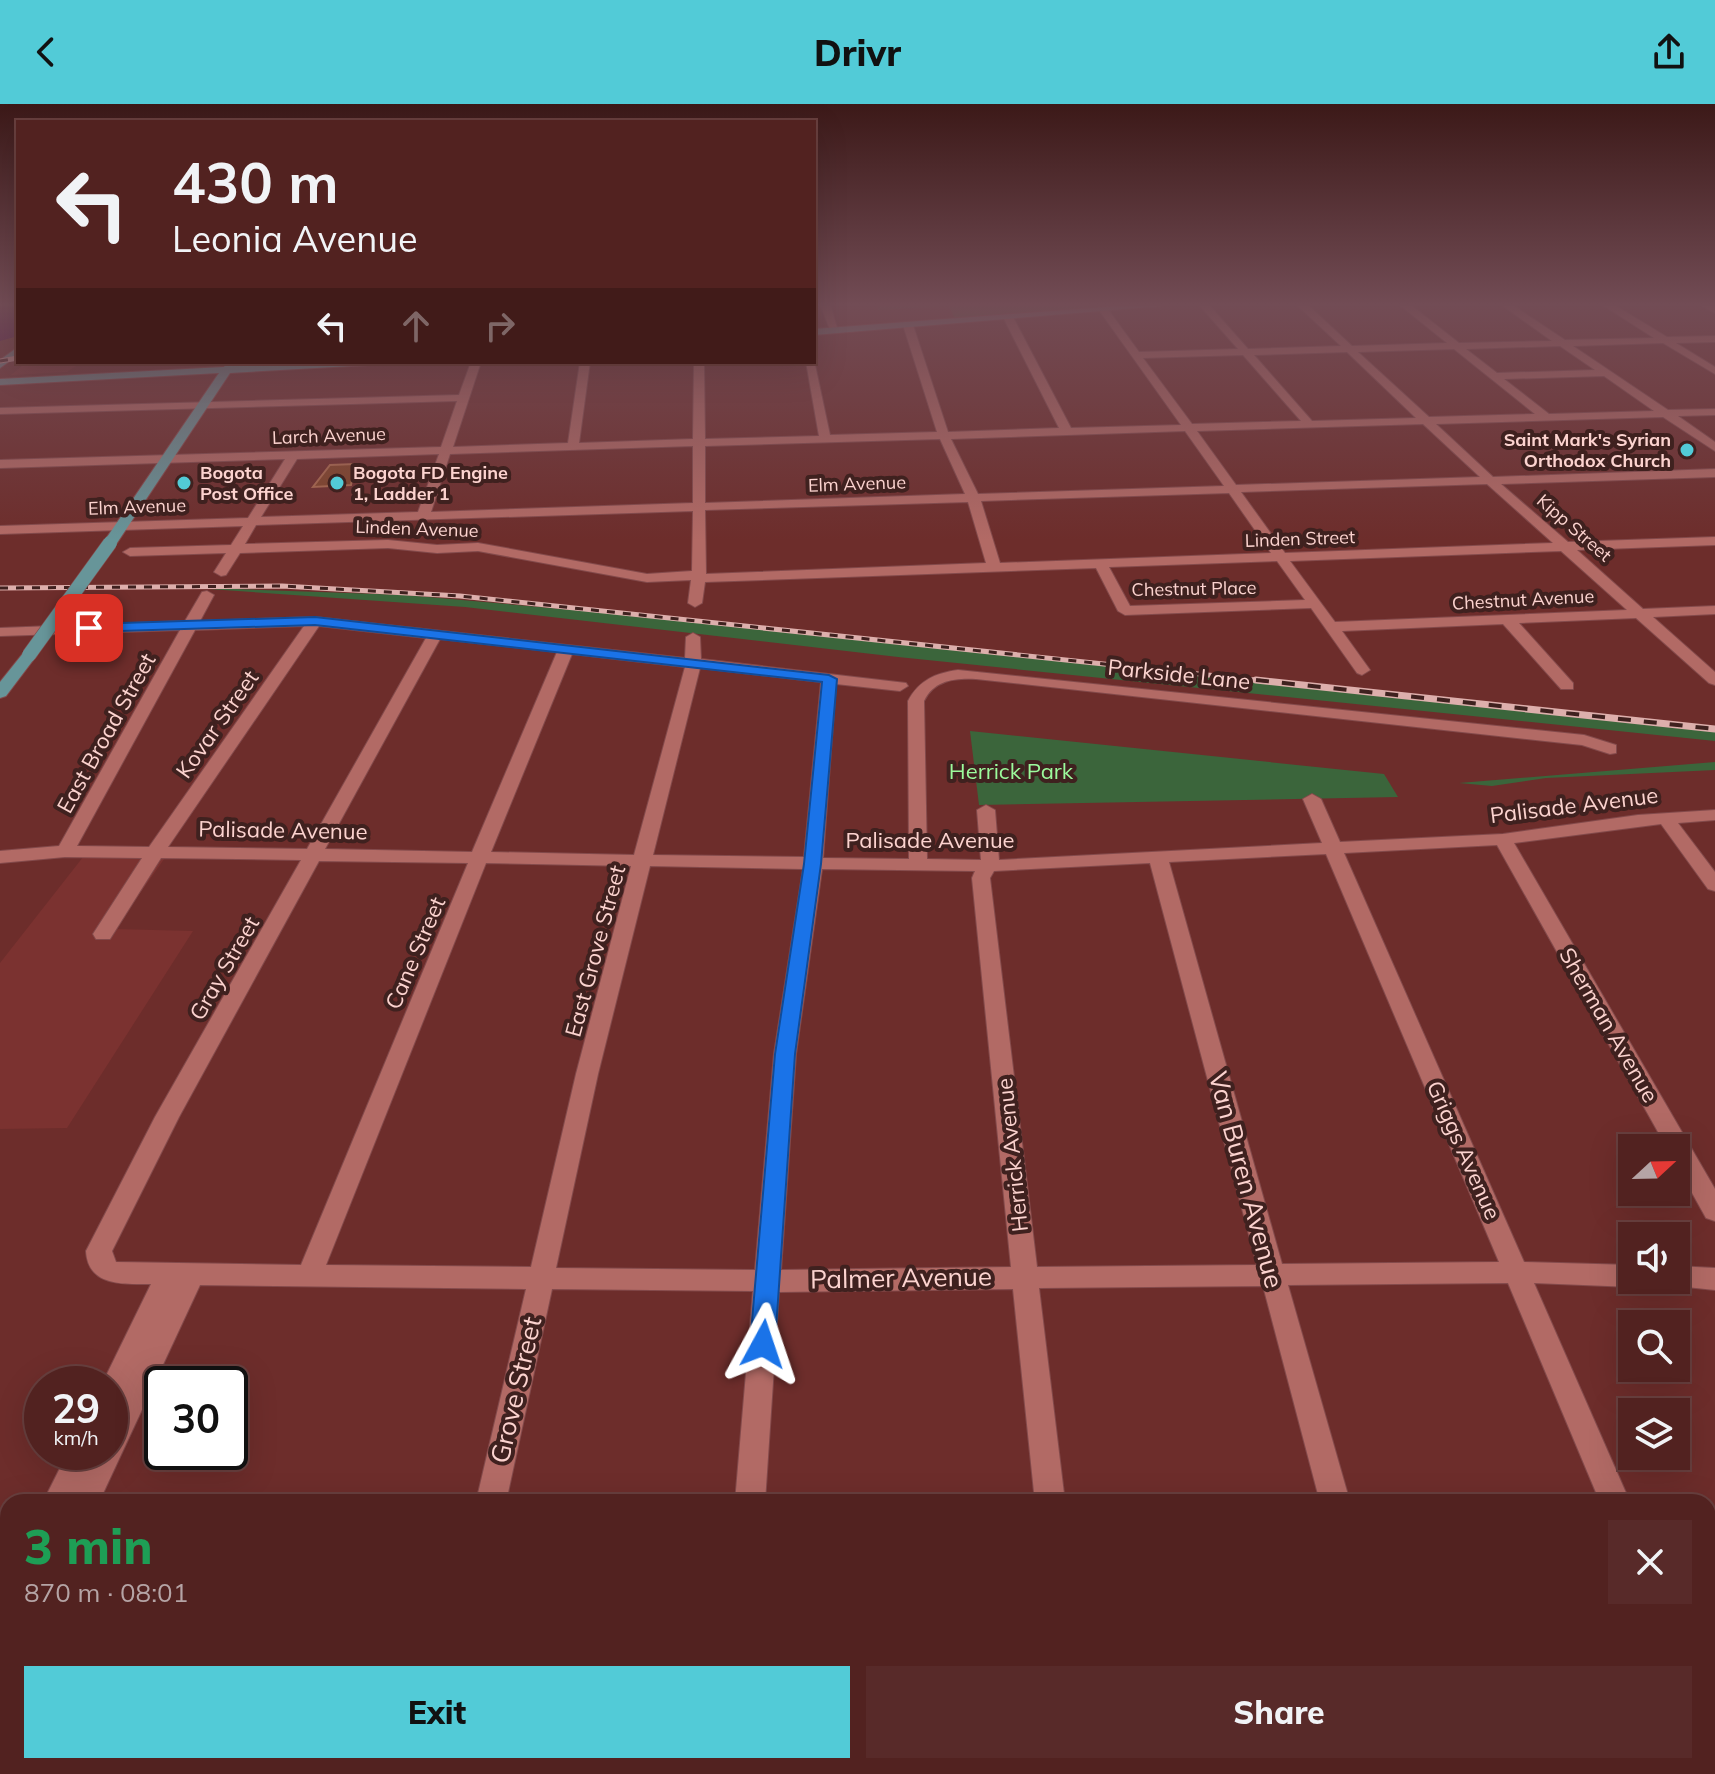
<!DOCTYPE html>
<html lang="en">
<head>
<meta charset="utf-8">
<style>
	body { margin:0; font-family:Mulish,sans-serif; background:#582a29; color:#f1f3f6; height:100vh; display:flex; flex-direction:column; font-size:30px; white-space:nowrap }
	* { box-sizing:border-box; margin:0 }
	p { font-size:26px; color:#b5a4a5 }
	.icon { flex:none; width:44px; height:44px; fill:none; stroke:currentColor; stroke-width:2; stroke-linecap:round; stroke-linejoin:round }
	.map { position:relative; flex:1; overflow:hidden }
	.sheet { position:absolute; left:0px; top:1390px; width:1716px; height:280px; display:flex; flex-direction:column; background:#522220; border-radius:24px 24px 0 0; box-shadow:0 8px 32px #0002,0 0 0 2px #683f3e }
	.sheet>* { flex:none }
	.banner { position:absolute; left:16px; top:16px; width:800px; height:244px; border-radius:0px; box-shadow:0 8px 32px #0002,0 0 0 2px #683f3e; background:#522220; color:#f1f3f6; overflow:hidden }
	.needle { width:52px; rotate:68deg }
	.buttons { position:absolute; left:1618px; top:1030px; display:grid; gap:16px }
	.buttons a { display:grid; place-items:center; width:72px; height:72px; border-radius:0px; background:#522220; box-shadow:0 8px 32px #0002,0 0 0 2px #683f3e; font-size:40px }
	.speed { position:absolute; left:24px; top:1262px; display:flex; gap:16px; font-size:40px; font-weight:700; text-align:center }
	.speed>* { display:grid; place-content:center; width:104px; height:104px; border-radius:50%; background:#522220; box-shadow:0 8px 32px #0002,0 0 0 2px #683f3e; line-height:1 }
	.speed small { font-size:20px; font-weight:400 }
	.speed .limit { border:4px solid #111; border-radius:12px; background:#fff; color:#111 }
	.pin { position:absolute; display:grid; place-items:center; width:68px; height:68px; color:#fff; margin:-34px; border-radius:16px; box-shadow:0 4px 12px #0006 }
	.me { position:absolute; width:88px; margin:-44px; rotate:5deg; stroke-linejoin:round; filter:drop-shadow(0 0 6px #0008) }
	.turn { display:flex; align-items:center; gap:28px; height:168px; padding:0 24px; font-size:36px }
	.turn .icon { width:104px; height:104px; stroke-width:2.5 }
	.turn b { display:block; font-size:56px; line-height:68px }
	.lanes { display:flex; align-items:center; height:76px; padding:0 24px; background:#0003; justify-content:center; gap:40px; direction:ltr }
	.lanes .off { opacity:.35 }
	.round { display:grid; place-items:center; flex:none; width:84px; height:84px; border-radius:0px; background:#582a29 }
	.head { display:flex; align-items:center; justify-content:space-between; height:136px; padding:0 24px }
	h1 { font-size:48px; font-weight:800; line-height:60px; color:#1e9e55 }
	.button { display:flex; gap:16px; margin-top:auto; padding:16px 24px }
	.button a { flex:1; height:92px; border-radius:0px; background:#52cbd7; color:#111; font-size:32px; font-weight:800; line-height:92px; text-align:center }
	.button a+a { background:#582a29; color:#f1f3f6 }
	header { display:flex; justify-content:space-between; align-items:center; height:104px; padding:0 24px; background:#52cbd7; color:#111; font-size:36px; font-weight:800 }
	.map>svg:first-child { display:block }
</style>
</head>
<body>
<header><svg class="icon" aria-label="back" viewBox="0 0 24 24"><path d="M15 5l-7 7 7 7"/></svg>Drivr<svg class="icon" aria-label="share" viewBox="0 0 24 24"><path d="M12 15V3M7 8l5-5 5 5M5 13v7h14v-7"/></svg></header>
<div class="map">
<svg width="1715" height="1670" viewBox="0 0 1715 1670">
	<rect width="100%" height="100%" fill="#6d2d2b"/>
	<path fill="#7b3230" d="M 27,258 L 82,258 L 67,268 L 11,271 Z
		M 87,748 L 169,748 L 115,825 L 193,827 L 67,1024 L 0,1025 L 0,859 Z"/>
	<path fill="#3b653b" d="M 878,202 L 1156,202 L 956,217 L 949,202 L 878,206 Z
		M 180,483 L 405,491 L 697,517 L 1715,628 L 1715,637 L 898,553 L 465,503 Z
		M 970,627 L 1384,670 L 1398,693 L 979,701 Z
		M 1715,658 L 1715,666 L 1546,674 L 1492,682 L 1459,679 Z"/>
	<path fill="#43024a" d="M 0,202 L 18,202 L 18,232 L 0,237 Z"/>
	<path fill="#814429" stroke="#ab6a4e" stroke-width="2" d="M 355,360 L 351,381 L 313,383 L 330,361 Z"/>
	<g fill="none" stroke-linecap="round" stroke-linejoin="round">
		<g stroke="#834a4b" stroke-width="2">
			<path id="minor" d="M 821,202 L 831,202 L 838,228 L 830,226 Z
				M 1200,202 L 1210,202 L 1248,245 L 1341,242 L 1298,202 L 1309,202 L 1352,242 L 1447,239 L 1401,202 L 1412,202 L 1459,239 L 1552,237 L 1503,202 L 1514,202 L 1565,236 L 1654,234 L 1604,202 L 1616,202 L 1667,233 L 1715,232 L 1715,238 L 1676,239 L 1715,263 L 1715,270 L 1663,239 L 1573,242 L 1668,306 L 1715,305 L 1715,311 L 1678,312 L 1715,338 L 1715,347 L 1663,313 L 1436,320 L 1493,373 L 1715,365 L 1715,373 L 1501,380 L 1568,438 L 1715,433 L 1715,441 L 1577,446 L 1643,505 L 1715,502 L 1715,510 L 1653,513 L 1715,568 L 1715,581 L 1709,579 L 1636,514 L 1519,519 L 1573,579 L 1573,585 L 1561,585 L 1503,520 L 1342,527 L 1370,566 L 1362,571 L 1357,569 L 1311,504 L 1125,511 L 1118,507 L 1096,464 L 705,478 L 702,499 L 695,503 L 688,499 L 691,476 L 647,478 L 478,447 L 437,449 L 388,444 L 240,449 L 226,471 L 221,472 L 214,468 L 226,449 L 130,452 L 123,448 L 130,444 L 231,441 L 243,422 L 0,430 L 0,422 L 248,414 L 285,355 L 0,364 L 0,356 L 441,343 L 457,297 L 0,310 L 0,304 L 459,291 L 471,258 L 481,258 L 453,343 L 568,339 L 580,258 L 590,258 L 579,339 L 693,335 L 694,258 L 704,258 L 705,335 L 819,332 L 806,258 L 814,256 L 830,331 L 937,328 L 903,221 L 908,218 L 913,221 L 948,328 L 1059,324 L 1003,213 L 1008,210 L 1013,213 L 1071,324 L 1181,321 L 1099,206 L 1107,204 L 1139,248 L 1238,245 ZM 1560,242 L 1595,266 L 1497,269 L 1466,245 ZM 1454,245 L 1535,310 L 1429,313 L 1358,248 ZM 1347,248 L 1416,314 L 1312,317 L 1254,251 ZM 1243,251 L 1301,317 L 1192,320 L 1143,254 ZM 1604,272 L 1654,307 L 1549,310 L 1504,275 ZM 1423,320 L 1480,373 L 1236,381 L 1197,327 ZM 1185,327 L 1224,382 L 978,390 L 951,335 ZM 940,335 L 965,390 L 705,399 L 705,342 ZM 693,342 L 693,399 L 431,408 L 450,350 ZM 439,350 L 418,408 L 261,413 L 297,355 ZM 1487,380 L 1553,439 L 1285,449 L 1241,388 ZM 1229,389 L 1271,449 L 1000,459 L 981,397 ZM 968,398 L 986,459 L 706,470 L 705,406 ZM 693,407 L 692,467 L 647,470 L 478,439 L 437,441 L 388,436 L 245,440 L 256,421 ZM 1561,447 L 1627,506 L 1335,518 L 1290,457 ZM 1277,457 L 1305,496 L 1130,502 L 1109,463 Z
				M 1702,202 L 1715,202 L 1715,209 Z
				M 207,487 L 214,491 L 200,517 L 315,513 L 685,554 L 686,533 L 693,529 L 700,533 L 701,555 L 906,579 L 908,582 L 900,587 L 836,580 L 823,754 L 909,755 L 908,597 C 919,576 936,569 958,566 L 1584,631 L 1616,641 L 1616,649 L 1610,650 L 1582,641 L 976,575 C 955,574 934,576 924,597 L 927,755 L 981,756 L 977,706 L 986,701 L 995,706 L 999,756 L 1322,739 L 1303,695 L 1312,690 L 1321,695 L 1340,738 L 1503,730 L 1638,711 L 1715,706 L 1715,716 L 1678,719 L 1715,768 L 1715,787 L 1708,785 L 1661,720 L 1514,739 L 1715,1085 L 1715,1117 L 1706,1114 L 1676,1060 L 1676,1044 L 1667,1044 L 1497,741 L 1344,749 L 1524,1158 L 1632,1161 L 1632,1176 L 1643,1176 L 1632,1183 L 1534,1179 L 1630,1398 L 1600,1398 L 1508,1179 L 1288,1181 L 1350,1398 L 1320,1398 L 1263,1182 L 1039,1184 L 1065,1398 L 1035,1398 L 1013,1185 L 779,1188 L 765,1398 L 735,1398 L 753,1187 L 552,1185 L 506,1398 L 476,1398 L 526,1185 L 200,1181 L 99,1398 L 43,1398 L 68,1348 L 110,1348 L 110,1313 L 115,1302 L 110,1304 L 110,1280 L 102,1280 L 151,1180 C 124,1180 88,1183 86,1147 L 155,1013 L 301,756 L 161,754 L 110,835 L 96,835 L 93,830 L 142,754 L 65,753 L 0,759 L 0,747 L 59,742 L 180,526 L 0,532 L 0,524 L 185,517 L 202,488 ZM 304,522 L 149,743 L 77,742 L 195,526 ZM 319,522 L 426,534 L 307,745 L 168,743 ZM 440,535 L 557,548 L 472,748 L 325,745 ZM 572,550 L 685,563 L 634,751 L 491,748 ZM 700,564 L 821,578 L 804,753 L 653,751 ZM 1326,750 L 1499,1158 L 1282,1160 L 1169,758 ZM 319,757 L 468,759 L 301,1161 L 116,1158 L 112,1147 L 179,1013 ZM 486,759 L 631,762 L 576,970 L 531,1163 L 326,1161 ZM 1150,759 L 1257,1161 L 1037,1163 L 990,774 L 994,767 ZM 650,762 L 803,765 L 774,950 L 755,1166 L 556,1164 L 598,970 ZM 822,765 L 975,767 L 972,774 L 1011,1163 L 781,1166 L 796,950 Z
				M 1676,1162 L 1715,1164 L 1715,1186 L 1667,1181 L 1665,1176 L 1676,1176 Z
				M 8,1485 L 8,1529 L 0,1533 L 0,1489 Z
				M 8,1541 L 8,1587 L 0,1590 L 0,1544 Z
				M 1708,1597 L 1715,1600 L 1715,1647 L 1708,1644 Z
				M 414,1662 L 448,1662 L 446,1670 L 412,1670 Z
				M 712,1662 L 746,1662 L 746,1670 L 712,1670 Z
				M 1062,1662 L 1096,1662 L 1097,1670 L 1063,1670 Z
				M 1391,1662 L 1425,1662 L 1428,1670 L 1394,1670 Z"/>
		</g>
		<g stroke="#834a4b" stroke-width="2">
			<path id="major" d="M 1118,202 L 1161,202 L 814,231 L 814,225 Z
				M 18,243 L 18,251 L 0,264 L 0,256 Z
				M 227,258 L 237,258 L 234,262 L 374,258 L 369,261 L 230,269 L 117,439 L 110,443 L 103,439 L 219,269 L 0,281 L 0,275 L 224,263 Z
				M 29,546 L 37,551 L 6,592 L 0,594 L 0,578 L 24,548 Z"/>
		</g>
		<use href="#minor" fill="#b26a65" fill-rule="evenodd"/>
		<use href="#major" fill="#679599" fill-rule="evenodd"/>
		<g stroke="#ddafac" stroke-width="5">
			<path id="rail-far1" d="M 0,257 L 18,254
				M 0,484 L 282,482 L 460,492 L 1275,578"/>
		</g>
		<g stroke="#ddafac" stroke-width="7">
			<path id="rail" d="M 1256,576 L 1715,625"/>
		</g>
		<use href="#rail-far1" stroke="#3f211f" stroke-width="3" stroke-dasharray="8" stroke-linecap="butt"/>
		<use href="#rail" stroke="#3f211f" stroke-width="4" stroke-dasharray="13" stroke-linecap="butt"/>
		<g stroke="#834a4b" stroke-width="15" stroke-linecap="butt">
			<path id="major-bridge" d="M 29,551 L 110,439"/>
		</g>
		<use href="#major-bridge" stroke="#679599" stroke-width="14"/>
	</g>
	<linearGradient id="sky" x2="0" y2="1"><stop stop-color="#3c1918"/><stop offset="0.46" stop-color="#724c55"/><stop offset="1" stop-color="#724c55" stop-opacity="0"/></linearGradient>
	<rect width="1715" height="436" fill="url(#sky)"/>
	<path fill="#1a73e8" stroke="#114b97" stroke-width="2" d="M 315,513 L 829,571 L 837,575 L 821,760 L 795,950 L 775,1240 L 771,1248 L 763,1251 L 754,1248 L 750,1240 L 775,950 L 804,760 L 822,578 L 315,521 L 89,528 L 82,524 L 89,520 Z"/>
	<g fill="#52cbd7" stroke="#3f211f" stroke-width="3">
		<circle cx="1687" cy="346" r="8"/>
		<circle cx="184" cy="379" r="8"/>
		<circle cx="337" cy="379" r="8"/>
	</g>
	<g text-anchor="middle" stroke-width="8" stroke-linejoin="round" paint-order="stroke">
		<g font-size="18" fill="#fcd3cf" stroke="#3f211f">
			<text transform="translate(329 332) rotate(-2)" y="6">Larch Avenue</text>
			<text transform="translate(857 380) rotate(-2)" y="6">Elm Avenue</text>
			<text transform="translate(137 403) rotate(-2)" y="6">Elm Avenue</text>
			<text transform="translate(1574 424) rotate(41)" y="6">Kipp Street</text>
			<text transform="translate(417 425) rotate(2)" y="6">Linden Avenue</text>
			<text transform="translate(1300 435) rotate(-2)" y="6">Linden Street</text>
			<text transform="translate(1194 485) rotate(-1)" y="6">Chestnut Place</text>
			<text transform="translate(1523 496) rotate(-3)" y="6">Chestnut Avenue</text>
		</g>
		<g font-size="18" font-weight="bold" fill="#fcd3cf" stroke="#3f211f" text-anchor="start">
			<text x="1671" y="342" text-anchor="end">Saint Mark's Syrian<tspan x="1671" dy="21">Orthodox Church</tspan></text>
			<text x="200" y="375">Bogota<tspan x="200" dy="21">Post Office</tspan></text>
			<text x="353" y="375">Bogota FD Engine<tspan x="353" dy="21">1, Ladder 1</tspan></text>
		</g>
		<g font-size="22" fill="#fcd3cf" stroke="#3f211f">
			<text transform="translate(1179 570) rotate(6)" y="8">Parkside Lane</text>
			<text transform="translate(217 620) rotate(-55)" y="8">Kovar Street</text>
			<text transform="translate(106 629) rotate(-61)" y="8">East Broad Street</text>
			<text transform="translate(1574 701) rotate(-7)" y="8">Palisade Avenue</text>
			<text transform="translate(283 726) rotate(1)" y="8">Palisade Avenue</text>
			<text x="930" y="744">Palisade Avenue</text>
			<text transform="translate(595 847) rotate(-75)" y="8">East Grove Street</text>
			<text transform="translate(415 849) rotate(-67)" y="8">Cane Street</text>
			<text transform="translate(224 864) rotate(-60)" y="8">Gray Street</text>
			<text transform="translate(1609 921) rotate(60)" y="8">Sherman Avenue</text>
			<text transform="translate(1464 1046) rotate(66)" y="8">Griggs Avenue</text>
			<text transform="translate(1012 1051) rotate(-96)" y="8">Herrick Avenue</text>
		</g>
		<g font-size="22" fill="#9cfb9c" stroke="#3f211f">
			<text x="1011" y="675">Herrick Park</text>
		</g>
		<g font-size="26" fill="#fcd3cf" stroke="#3f211f">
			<text transform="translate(1246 1076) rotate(75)" y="9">Van Buren Avenue</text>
			<text transform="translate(901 1174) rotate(-1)" y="9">Palmer Avenue</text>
			<text transform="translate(516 1286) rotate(-77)" y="9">Grove Street</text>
		</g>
	</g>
</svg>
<div class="buttons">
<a><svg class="needle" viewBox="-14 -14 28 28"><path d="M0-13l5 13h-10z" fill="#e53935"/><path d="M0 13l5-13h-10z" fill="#b5a4a5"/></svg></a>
<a><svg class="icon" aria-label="sound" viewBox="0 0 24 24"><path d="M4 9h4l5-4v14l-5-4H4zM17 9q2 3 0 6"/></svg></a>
<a><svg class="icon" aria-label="search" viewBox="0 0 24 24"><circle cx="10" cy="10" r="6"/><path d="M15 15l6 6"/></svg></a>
<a><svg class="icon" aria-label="layers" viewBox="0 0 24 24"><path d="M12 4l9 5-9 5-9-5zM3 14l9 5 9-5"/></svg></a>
</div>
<div class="speed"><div>29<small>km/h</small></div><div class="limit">30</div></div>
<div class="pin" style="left:89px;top:524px;background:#d93025"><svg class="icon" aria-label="arrive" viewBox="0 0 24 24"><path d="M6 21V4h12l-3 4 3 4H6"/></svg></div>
<svg class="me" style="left:763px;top:1240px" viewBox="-20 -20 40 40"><path d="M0-17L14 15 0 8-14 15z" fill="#1a73e8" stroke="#fff" stroke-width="4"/></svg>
<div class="banner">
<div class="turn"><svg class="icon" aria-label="left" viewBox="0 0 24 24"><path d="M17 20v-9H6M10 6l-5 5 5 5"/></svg><div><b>430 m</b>Leonia Avenue</div></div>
<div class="lanes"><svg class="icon" aria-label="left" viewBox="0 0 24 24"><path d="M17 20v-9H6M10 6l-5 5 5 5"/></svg><svg class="icon off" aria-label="ahead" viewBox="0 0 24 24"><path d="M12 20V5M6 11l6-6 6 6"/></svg><svg class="icon off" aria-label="right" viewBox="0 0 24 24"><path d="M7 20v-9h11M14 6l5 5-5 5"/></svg></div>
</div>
<section class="sheet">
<div class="head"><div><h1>3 min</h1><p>870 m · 08:01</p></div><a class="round"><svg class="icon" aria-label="close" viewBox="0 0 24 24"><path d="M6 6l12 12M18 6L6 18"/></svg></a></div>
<div class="button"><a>Exit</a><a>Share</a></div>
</section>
</div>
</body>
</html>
